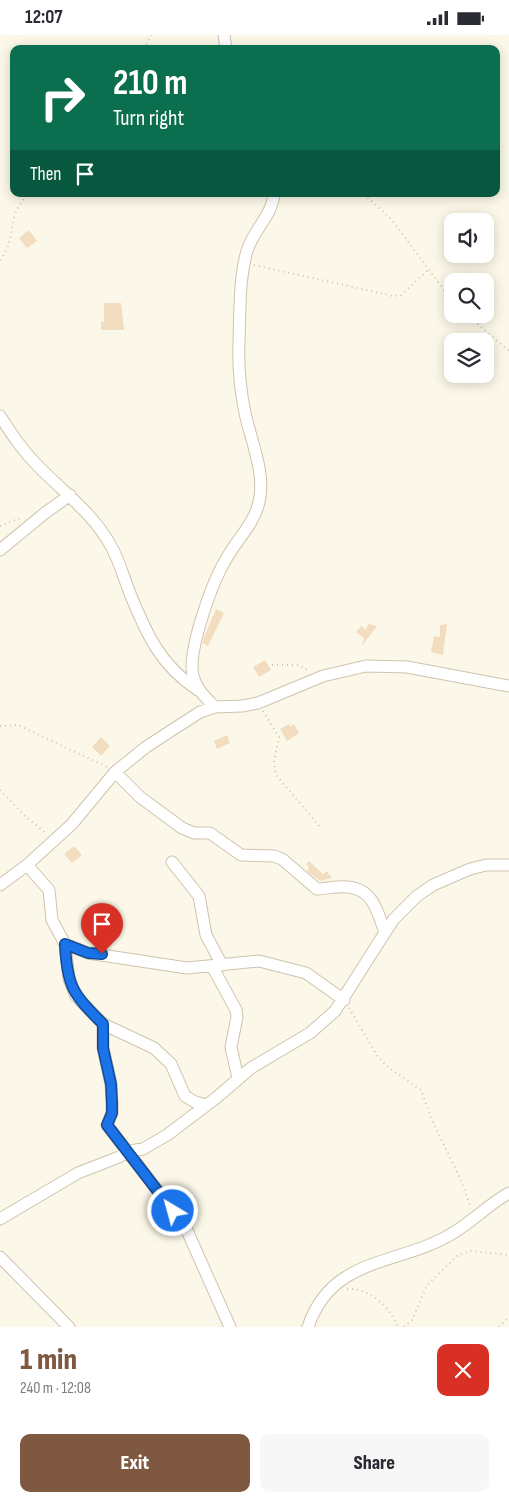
<!DOCTYPE html>
<html lang="en">
<head>
<meta charset="utf-8">
<style>
	body { margin:0; font-family:"Sofia Sans Condensed",sans-serif; background:#f7f7f7; color:#2b2b33; height:100vh; display:flex; flex-direction:column; font-size:19px; white-space:nowrap }
	* { box-sizing:border-box; margin:0 }
	p { font-size:16px; color:#7c7c81 }
	.icon { flex:none; width:28px; height:28px; fill:none; stroke:currentColor; stroke-width:2; stroke-linecap:round; stroke-linejoin:round }
	.map { position:relative; height:1292px; overflow:hidden }
	.drawer { display:flex; flex-direction:column; background:#fff; flex:1 }
	.drawer>* { flex:none }
	.top-card { position:absolute; left:10px; top:10px; width:490px; height:152px; border-radius:10px; box-shadow:0 2px 12px #0003; background:#0b6e4f; color:#fff; overflow:hidden }
	.buttons { position:absolute; left:444px; top:178px; display:grid; gap:10px }
	.buttons a { display:grid; place-items:center; width:50px; height:50px; border-radius:10px; background:#fff; box-shadow:0 2px 12px #0003; font-size:25px }
	.pin { position:absolute; display:grid; place-items:center; width:42px; height:42px; color:#fff; margin:-51px -21px; border-radius:50% 50% 50% 0; rotate:-45deg; box-shadow:0 0 5px #0007 }
	.pin .icon { rotate:45deg }
	.me { position:absolute; width:55px; margin:-28px; rotate:323deg; stroke-linejoin:round; filter:drop-shadow(0 0 4px #0008) }
	.turn { display:flex; align-items:center; gap:18px; height:105px; padding:0 20px; font-size:22px }
	.turn .icon { width:65px; height:65px; stroke-width:2.5 }
	.turn b { display:block; font-size:35px; line-height:42px }
	.then { display:flex; align-items:center; height:48px; padding:0 20px; background:#0003; gap:10px; font-size:19px }
	.round { display:grid; place-items:center; flex:none; width:52px; height:52px; border-radius:10px; background:#f7f7f7 }
	.summary { display:flex; align-items:center; justify-content:space-between; height:85px; padding:0 20px }
	h1 { font-size:30px; font-weight:800; line-height:38px; color:#7e5840 }
	.primary-button { display:flex; gap:10px; margin-top:auto; padding:10px 20px }
	.primary-button a { flex:1; height:58px; border-radius:10px; background:#7e5840; color:#fff; font-size:20px; font-weight:800; line-height:58px; text-align:center }
	.primary-button a+a { background:#f7f7f7; color:#2b2b33 }
	.status { display:flex; justify-content:space-between; align-items:center; height:35px; padding:0 25px; background:#fff; direction:ltr }
	.status svg { height:14px; fill:currentColor }
	.map>svg:first-child { display:block }
</style>
</head>
<body>
<div class="status"><b>12:07</b><svg viewBox="0 0 49 12"><path d="M0 12V9h3v3zM5 12V6h3v6zM10 12V3h3v9zM15 12V0h3v12zM26 1h20v11H26zM47 4h2v5h-2z"/></svg></div>
<div class="map">
<svg width="509" height="1292" viewBox="0 0 509 1292">
	<rect width="100%" height="100%" fill="#fcf8e9"/>
	<path fill="#f2ddc0" d="M 29,195 L 37,206 L 27,213 L 19,203 Z
		M 104,268 L 121,268 L 124,295 L 101,295 L 101,287 L 104,287 Z
		M 216,574 L 224,578 L 208,611 L 203,608 L 204,602 Z
		M 368,589 L 377,591 L 362,611 L 364,603 L 356,597 L 361,591 L 366,595 Z
		M 447,589 L 443,620 L 431,617 L 434,601 L 440,602 L 440,590 Z
		M 265,625 L 271,635 L 259,642 L 253,632 Z
		M 289,689 L 290,691 L 294,689 L 299,698 L 287,706 L 280,694 Z
		M 227,700 L 230,708 L 217,714 L 214,706 Z
		M 101,702 L 110,711 L 101,721 L 92,712 Z
		M 74,811 L 82,820 L 72,828 L 64,819 Z
		M 309,826 L 323,839 L 327,836 L 332,843 L 320,846 L 307,836 L 309,833 L 306,829 Z"/>
	<g fill="none" stroke-linecap="round" stroke-linejoin="round">
		<g stroke="#cec3ae" stroke-width="13">
			<path id="minor" d="M 224,0 L 226,14
				M 0,381 C 11,398 22,415 37,430 C 63,457 93,478 111,511 C 120,527 124,544 131,561 C 147,600 161,631 198,655
				M 0,515 L 45,478 L 70,460
				M 215,672 C 206,663 196,654 193,641 C 187,617 212,548 225,526 C 236,505 254,490 259,467 C 266,439 251,406 245,378 C 240,354 238,331 239,307 C 240,279 239,243 247,216 C 253,195 272,181 274,159
				M 115,737 L 140,762 L 182,793 L 194,798 L 210,798 L 241,820 L 274,821 L 282,824 L 317,854 C 325,854 330,852 337,852 C 371,849 376,871 385,898
				M 172,827 L 199,861 L 206,900 L 222,930
				M 27,830 L 49,855 L 52,885 L 65,909 L 69,944 L 76,961 L 103,989 L 154,1013 L 171,1029 L 185,1061 L 195,1067 L 207,1070
				M 0,850 L 27,830 L 72,789 L 115,737 L 146,712 L 200,677 L 215,672 L 242,671 L 258,668 L 323,641 L 366,631 L 407,632 L 509,651
				M 65,909 L 88,918 L 187,933 L 259,926 L 306,938 L 344,965
				M 212,931 L 236,975 L 237,982 L 231,1012 L 238,1043
				M 103,989 L 103,1013 L 111,1049 L 112,1068 L 112,1078 L 107,1090 L 185,1191 L 230,1292
				M 0,1184 L 78,1138 L 119,1122 L 129,1116 L 143,1114 L 167,1100 L 216,1063 L 251,1033 L 310,998 L 335,976 L 393,885 L 417,861 L 433,850 L 470,834 L 486,830 L 509,830
				M 0,1222 L 69,1292
				M 308,1292 C 332,1220 400,1231 453,1198 C 473,1186 489,1169 509,1158"/>
		</g>
		<path stroke="#d7c1a3" stroke-width="2" stroke-dasharray="1 4" stroke-linecap="butt" d="M 144,14 L 151,0
			M 364,159 L 392,185 L 452,266
			M 0,225 C 11,211 10,199 14,183 C 16,174 22,166 28,159
			M 254,230 L 393,261 L 401,260 L 429,234
			M 466,279 L 509,316
			M 0,491 L 23,482
			M 272,630 L 299,630 L 309,636
			M 263,676 L 279,702 L 274,726 L 276,740 L 322,794
			M 0,691 L 18,690 L 107,732
			M 0,755 L 26,782 L 47,799
			M 349,973 L 378,1022 L 389,1033 L 421,1055 L 431,1083 L 461,1145 L 471,1173
			M 347,1254 C 370,1253 390,1272 398,1292
			M 404,1292 L 412,1285 L 427,1250 L 458,1220 L 471,1216 L 509,1220
			M 499,1292 L 509,1282"/>
		<use href="#minor" stroke="#fff" stroke-width="11"/>
	</g>
	<g fill="none" stroke-linecap="round" stroke-linejoin="round">
		<g stroke="#114b97" stroke-width="12">
			<path id="route" d="M 102,919 L 88,918 L 65,909 C 67,952 73,959 103,989 L 103,1013 L 111,1049 L 112,1068 L 112,1078 L 107,1090 L 173,1176"/>
		</g>
		<use href="#route" stroke="#1a73e8" stroke-width="9"/>
	</g>
</svg>
<div class="buttons">
<a><svg class="icon" aria-label="sound" viewBox="0 0 24 24"><path d="M4 9h4l5-4v14l-5-4H4zM17 9q2 3 0 6"/></svg></a>
<a><svg class="icon" aria-label="search" viewBox="0 0 24 24"><circle cx="10" cy="10" r="6"/><path d="M15 15l6 6"/></svg></a>
<a><svg class="icon" aria-label="layers" viewBox="0 0 24 24"><path d="M12 4l9 5-9 5-9-5zM3 14l9 5 9-5"/></svg></a>
</div>
<div class="pin" style="left:102px;top:919px;background:#d93025"><svg class="icon" aria-label="arrive" viewBox="0 0 24 24"><path d="M6 21V4h12l-3 4 3 4H6"/></svg></div>
<svg class="me" style="left:173px;top:1176px" viewBox="-20 -20 40 40"><circle r="17" fill="#1a73e8" stroke="#fff" stroke-width="3"/><path d="M0-11L8 9 0 5-8 9z" fill="#fff"/></svg>
<div class="top-card">
<div class="turn"><svg class="icon" aria-label="right" viewBox="0 0 24 24"><path d="M7 20v-9h11M14 6l5 5-5 5"/></svg><div><b>210 m</b>Turn right</div></div>
<div class="then">Then<svg class="icon" aria-label="arrive" viewBox="0 0 24 24"><path d="M6 21V4h12l-3 4 3 4H6"/></svg></div>
</div>
</div>
<section class="drawer">
<div class="summary"><div><h1>1 min</h1><p>240 m · 12:08</p></div><a class="round" style="background:#d93025;color:#fff"><svg class="icon" aria-label="close" viewBox="0 0 24 24"><path d="M6 6l12 12M18 6L6 18"/></svg></a></div>
<div class="primary-button"><a>Exit</a><a>Share</a></div>
</section>
</body>
</html>
